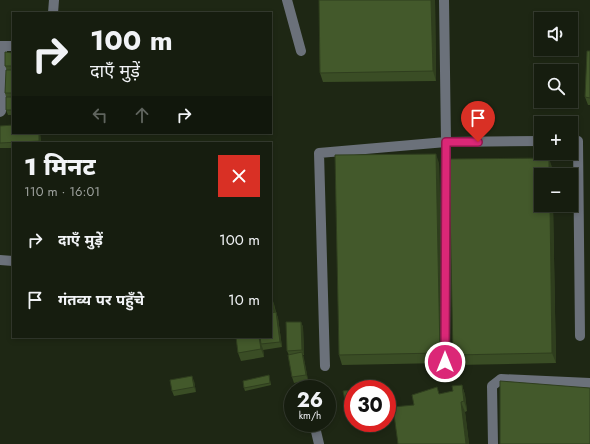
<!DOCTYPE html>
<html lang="hi">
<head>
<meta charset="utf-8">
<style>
	body { margin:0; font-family:Jost,"Noto Sans Devanagari",sans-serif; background:#232a1d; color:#f1f3f6; height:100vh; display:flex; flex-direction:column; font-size:15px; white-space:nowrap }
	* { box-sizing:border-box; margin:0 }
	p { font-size:13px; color:#9ea29e }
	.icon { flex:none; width:22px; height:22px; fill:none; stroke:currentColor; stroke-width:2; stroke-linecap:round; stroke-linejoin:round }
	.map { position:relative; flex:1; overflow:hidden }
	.sheet { position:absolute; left:12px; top:142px; width:260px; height:196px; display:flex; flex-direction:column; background:#161d0f; border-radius:0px; box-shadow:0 2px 6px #0003,0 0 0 1px #353b2f }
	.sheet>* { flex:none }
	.top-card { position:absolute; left:12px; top:12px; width:260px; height:122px; border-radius:0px; box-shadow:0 2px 6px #0003,0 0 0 1px #353b2f; background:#161d0f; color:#f1f3f6; overflow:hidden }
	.fabs { position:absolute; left:534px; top:12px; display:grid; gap:8px }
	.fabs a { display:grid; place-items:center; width:44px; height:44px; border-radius:0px; background:#161d0f; box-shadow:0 2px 6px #0003,0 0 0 1px #353b2f; font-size:20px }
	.speed { position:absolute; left:284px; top:380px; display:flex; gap:8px; font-size:20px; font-weight:700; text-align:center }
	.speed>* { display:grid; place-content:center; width:52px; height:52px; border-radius:50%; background:#161d0f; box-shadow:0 2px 6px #0003,0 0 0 1px #353b2f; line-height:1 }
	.speed small { font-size:10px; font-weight:400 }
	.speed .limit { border:6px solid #d22; background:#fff; color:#111 }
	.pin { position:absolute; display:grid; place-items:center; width:34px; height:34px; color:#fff; margin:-41px -17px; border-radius:50% 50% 50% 0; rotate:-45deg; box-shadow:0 0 4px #0007 }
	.pin .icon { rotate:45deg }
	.me { position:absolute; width:44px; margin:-22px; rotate:0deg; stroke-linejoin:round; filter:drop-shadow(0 0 3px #0008) }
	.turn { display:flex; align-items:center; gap:14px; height:84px; padding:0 12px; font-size:18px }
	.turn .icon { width:52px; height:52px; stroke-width:2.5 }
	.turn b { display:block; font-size:28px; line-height:34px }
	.lanes { display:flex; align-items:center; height:38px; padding:0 12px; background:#0003; justify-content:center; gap:20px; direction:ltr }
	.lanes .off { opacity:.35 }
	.round { display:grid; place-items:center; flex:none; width:42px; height:42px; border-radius:0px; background:#232a1d }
	.head { display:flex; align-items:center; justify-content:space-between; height:68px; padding:0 12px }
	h1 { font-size:24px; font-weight:800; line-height:30px }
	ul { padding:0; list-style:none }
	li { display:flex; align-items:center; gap:12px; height:60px; padding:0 12px }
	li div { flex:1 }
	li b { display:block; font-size:15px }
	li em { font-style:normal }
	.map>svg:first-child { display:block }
</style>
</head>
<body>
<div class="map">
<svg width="590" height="444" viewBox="0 0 590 444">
	<rect width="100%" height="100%" fill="#1e2714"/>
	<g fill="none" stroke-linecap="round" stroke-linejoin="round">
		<path stroke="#6b717a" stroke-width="10" d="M 287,0 L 301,51
			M 444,0 L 446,142 L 445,362
			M 53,13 L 54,0
			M 0,46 L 13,46
			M 0,112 L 1,111 L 2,46
			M 571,141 L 578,141 L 580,336
			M 0,260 L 13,261
			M 325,366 L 319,153 L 446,142 L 541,141
			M 305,386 L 306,389
			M 314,423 L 319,444
			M 493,444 L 492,386 L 501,379 L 590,383"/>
	</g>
	<path fill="#3a4d25" d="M 319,0 L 435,0 L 436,81 L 323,82 L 320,73 Z
		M 590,51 L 590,105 L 588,105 L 585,97 Z
		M 13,53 L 13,115 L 8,115 L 6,110 L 6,97 L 5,93 L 7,70 L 5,66 Z
		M 0,126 L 40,133 L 41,143 L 13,143 L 13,148 L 0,148 Z
		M 439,163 L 443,363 L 342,365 L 339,355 Z
		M 552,167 L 541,205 L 553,205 L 556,363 L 456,365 L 453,355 Z
		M 271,298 L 274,304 L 276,312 L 278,318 L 282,347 L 263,350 L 263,349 L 264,357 L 241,361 L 238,353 Z
		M 301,322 L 303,327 L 304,355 L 303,355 L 308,380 L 294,383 L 292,377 L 289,355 L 287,351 Z
		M 269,375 L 271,385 L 245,391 L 244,388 Z
		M 194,381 L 196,392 L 174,396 L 172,391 Z
		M 462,385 L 465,395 L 467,411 L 465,412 L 469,444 L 398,444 L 414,405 L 437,387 L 439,394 L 453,391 Z
		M 353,390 L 353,415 L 349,416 L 347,410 Z"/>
	<path fill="#2f3e1e" d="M 431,0 L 435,0 L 436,81 L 433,71 Z
		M 39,133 L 40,133 L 41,143 L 40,143 L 39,141 Z
		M 436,154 L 439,163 L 443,363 L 440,353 Z
		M 549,158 L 552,167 L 552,175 L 549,175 Z
		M 550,205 L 553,205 L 556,363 L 552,353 Z
		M 272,298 L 274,304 L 276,317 L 276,312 L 278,318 L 282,347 L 280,342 L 276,317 L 274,312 Z
		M 301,322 L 303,327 L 304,355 L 302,350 Z
		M 259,337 L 261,337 L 261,344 L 263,349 L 264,357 L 261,349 Z
		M 302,352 L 304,358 L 308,380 L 306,375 Z
		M 192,376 L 194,381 L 196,392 L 194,387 Z
		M 462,385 L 465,395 L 467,411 L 464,401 Z
		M 461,402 L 465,412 L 469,444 L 466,444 Z"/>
	<path fill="#43592b" stroke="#2f3e1e" d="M 319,0 L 431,0 L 433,71 L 320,73 Z
		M 587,51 L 590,51 L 590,98 L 585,97 Z
		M 5,52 L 13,53 L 13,66 L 5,66 Z
		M 6,70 L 13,70 L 13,93 L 5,93 Z
		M 6,97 L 13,97 L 13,110 L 6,110 Z
		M 13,125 L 13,133 L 39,133 L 39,141 L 0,143 L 0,126 Z
		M 436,154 L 440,353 L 339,355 L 335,155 Z
		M 549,158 L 549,175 L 541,175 L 541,205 L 550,205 L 552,353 L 453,355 L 449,159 Z
		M 271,298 L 272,298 L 274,312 L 271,313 Z
		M 276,312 L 280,342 L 261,344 L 260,337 L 271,337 L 271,313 Z
		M 286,322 L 301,322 L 302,350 L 287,351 Z
		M 236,337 L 259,337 L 261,349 L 238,353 Z
		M 302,352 L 306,375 L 292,377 L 288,355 Z
		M 269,375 L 270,383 L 244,388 L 243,381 Z
		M 192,376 L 194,387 L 172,391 L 170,380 Z
		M 500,381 L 590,388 L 590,444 L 500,444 Z
		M 462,385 L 464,401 L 461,402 L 466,444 L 398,444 L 393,407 L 414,405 L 412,395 L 437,387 L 439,394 L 453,391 L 452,386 Z
		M 367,387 L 367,389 L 356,389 Z
		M 353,390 L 353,409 L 347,410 L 343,391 Z"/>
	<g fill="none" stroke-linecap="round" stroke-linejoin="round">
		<g stroke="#8e194d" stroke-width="10">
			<path id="route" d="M 445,362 L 446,142 L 478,142"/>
		</g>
		<use href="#route" stroke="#db2777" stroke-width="7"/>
	</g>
</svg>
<div class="fabs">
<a><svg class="icon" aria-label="sound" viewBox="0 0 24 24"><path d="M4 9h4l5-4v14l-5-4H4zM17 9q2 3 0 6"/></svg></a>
<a><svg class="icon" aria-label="search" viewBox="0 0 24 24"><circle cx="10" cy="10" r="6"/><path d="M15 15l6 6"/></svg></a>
<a>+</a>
<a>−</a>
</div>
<div class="speed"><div>26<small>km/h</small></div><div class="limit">30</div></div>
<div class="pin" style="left:478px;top:142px;background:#d93025"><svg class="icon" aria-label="arrive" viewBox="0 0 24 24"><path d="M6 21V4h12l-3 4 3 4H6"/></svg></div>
<svg class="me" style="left:445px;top:362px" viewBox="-20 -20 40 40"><circle r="17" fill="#db2777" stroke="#fff" stroke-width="3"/><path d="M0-11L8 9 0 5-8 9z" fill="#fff"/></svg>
<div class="top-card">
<div class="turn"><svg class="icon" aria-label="right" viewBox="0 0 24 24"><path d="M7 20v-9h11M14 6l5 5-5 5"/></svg><div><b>100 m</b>दाएँ मुड़ें</div></div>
<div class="lanes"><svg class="icon off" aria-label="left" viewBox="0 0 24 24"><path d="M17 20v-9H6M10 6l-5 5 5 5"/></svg><svg class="icon off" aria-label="ahead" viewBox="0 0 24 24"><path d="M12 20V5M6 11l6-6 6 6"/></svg><svg class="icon" aria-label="right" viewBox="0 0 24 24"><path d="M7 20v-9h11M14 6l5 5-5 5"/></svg></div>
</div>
<section class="sheet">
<div class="head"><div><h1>1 मिनट</h1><p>110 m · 16:01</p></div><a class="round" style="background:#d93025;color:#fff"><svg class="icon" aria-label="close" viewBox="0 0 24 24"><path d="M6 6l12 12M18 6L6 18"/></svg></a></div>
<ul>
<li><svg class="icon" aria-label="right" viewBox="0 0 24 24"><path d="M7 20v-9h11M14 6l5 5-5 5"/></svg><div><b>दाएँ मुड़ें</b></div><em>100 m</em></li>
<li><svg class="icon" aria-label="arrive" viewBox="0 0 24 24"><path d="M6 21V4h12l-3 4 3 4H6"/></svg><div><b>गंतव्य पर पहुँचे</b></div><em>10 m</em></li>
</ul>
</section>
</div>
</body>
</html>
